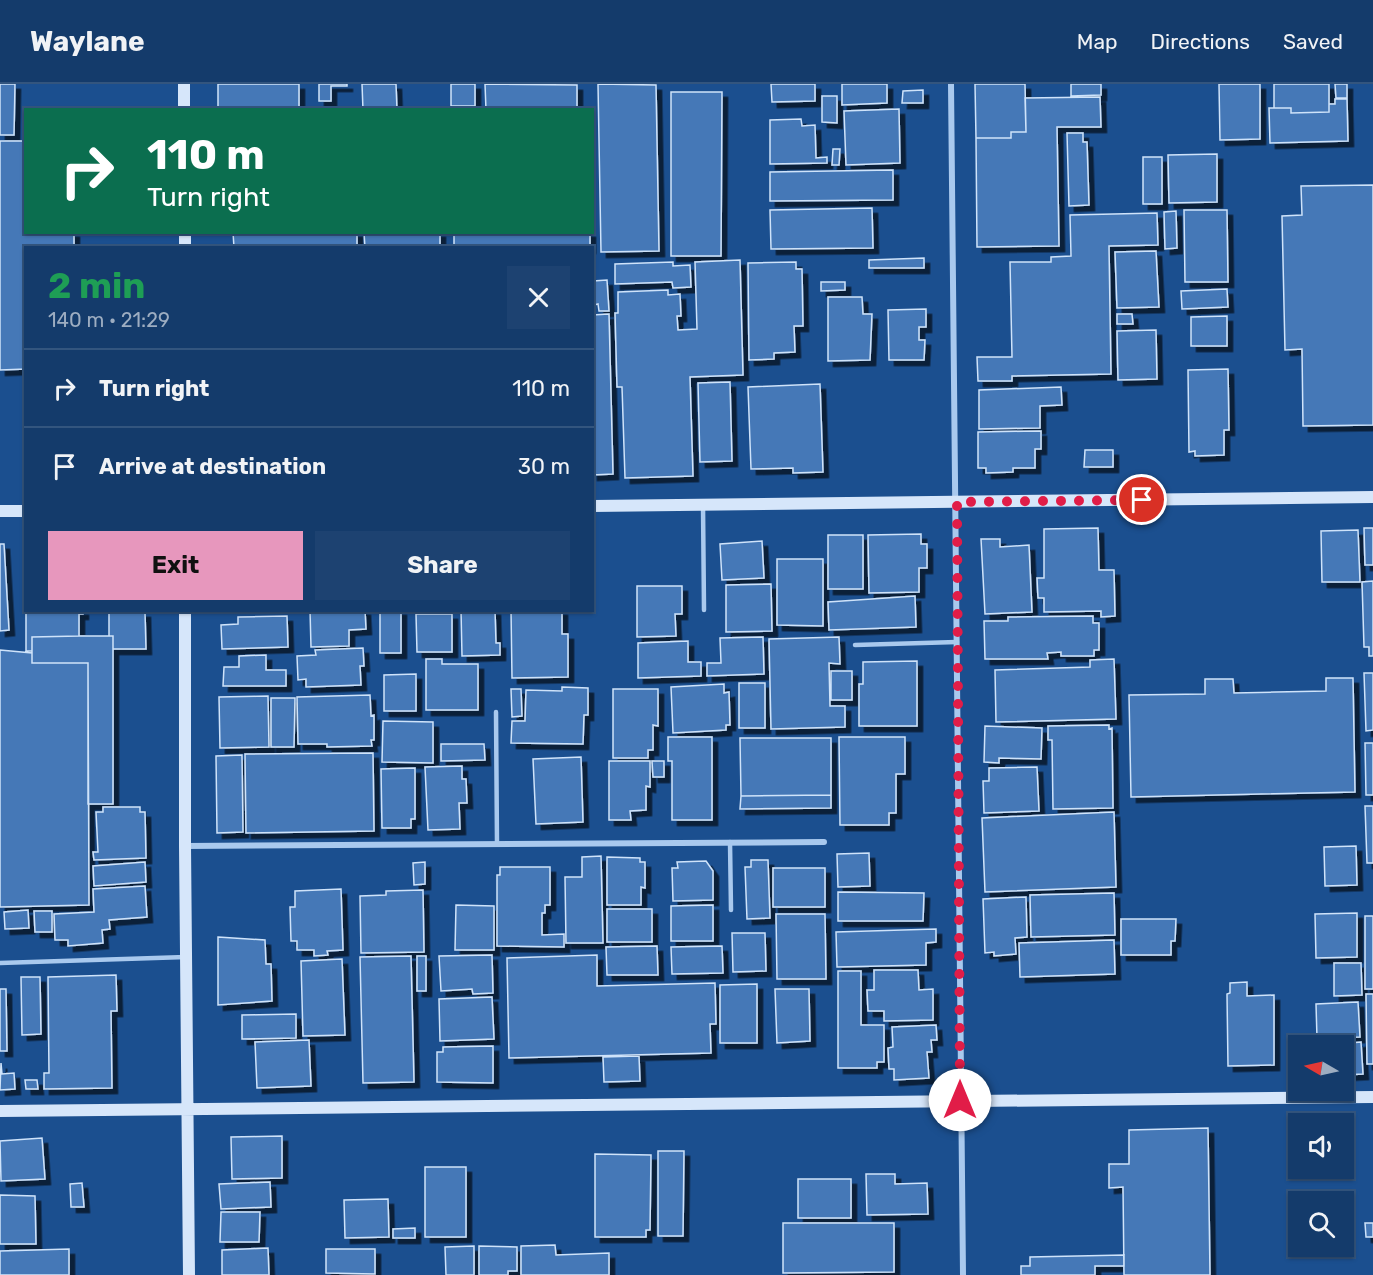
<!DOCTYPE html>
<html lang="en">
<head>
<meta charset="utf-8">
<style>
	body { margin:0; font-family:Rubik,sans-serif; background:#1d4271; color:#f1f3f6; height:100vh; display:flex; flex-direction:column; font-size:22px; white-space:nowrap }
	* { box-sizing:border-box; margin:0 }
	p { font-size:20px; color:#9dadc1 }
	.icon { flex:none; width:33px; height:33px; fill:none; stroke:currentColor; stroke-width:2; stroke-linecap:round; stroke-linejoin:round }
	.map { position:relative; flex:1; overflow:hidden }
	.side { position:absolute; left:24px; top:162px; width:570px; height:366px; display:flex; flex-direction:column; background:#143b6b; border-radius:0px; box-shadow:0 2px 4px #0004,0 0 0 2px #33557e }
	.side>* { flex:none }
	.hud { position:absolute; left:24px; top:24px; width:570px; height:126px; border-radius:0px; box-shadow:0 2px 4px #0004,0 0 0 2px #33557e; background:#0b6e4f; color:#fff; overflow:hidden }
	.needle { width:39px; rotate:279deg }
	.fabs { position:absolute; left:1288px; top:951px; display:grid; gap:12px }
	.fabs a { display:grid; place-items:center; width:66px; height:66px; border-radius:0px; background:#143b6b; box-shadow:0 2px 4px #0004,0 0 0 2px #33557e; font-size:30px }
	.pin { position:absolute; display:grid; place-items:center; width:51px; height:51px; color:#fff; margin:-26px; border:3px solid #fff; border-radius:50%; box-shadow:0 2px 6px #0007 }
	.me { position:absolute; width:66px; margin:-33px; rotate:0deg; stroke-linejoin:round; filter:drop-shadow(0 0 4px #0008) }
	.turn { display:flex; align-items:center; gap:21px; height:126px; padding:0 24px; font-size:27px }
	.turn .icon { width:78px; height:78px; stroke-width:2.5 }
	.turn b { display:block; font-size:42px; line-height:51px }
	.round { display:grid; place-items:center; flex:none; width:63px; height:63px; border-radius:0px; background:#1d4271 }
	.summary { display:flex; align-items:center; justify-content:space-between; height:102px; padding:0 24px }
	h1 { font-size:36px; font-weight:700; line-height:45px; color:#1e9e55 }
	.button { display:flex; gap:12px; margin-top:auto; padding:12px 24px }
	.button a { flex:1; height:69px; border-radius:0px; background:#e797bd; color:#111; font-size:24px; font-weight:700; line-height:69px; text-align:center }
	.button a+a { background:#1d4271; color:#f1f3f6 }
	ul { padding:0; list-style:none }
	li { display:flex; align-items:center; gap:18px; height:78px; padding:0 24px; border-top:2px solid #33557e }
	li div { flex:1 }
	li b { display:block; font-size:22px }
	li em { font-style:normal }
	header { display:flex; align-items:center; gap:36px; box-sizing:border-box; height:84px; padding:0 30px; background:#143b6b; border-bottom:2px solid #33557e }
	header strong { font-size:28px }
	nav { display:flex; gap:33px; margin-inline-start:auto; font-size:21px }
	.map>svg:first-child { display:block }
</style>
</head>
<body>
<header>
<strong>Waylane</strong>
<nav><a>Map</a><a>Directions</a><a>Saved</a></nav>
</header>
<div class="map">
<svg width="1373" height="1191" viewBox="0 0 1373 1191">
	<defs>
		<filter id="shadow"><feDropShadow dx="5.5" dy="5.5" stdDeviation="0" flood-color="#0009"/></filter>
	</defs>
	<rect width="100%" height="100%" fill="#1b4f8f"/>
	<path fill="#4478b7" stroke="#cfe3fa" stroke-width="1.5" filter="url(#shadow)" d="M 0,0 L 15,0 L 14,51 L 0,51 Z
		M 218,0 L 299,0 L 299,26 L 218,26 Z
		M 319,0 L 347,0 L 347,2 L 331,2 L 331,17 L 319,17 Z
		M 362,0 L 396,0 L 397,26 L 363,26 Z
		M 451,0 L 475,0 L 475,22 L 451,22 Z
		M 485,0 L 577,1 L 577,26 L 486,26 Z
		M 598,0 L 656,1 L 659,167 L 601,168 Z
		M 771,0 L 815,0 L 815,17 L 772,18 Z
		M 842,0 L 887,0 L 887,19 L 842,21 Z
		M 975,0 L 1025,0 L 1026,48 L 1011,48 L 1011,54 L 976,54 Z
		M 1071,0 L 1101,0 L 1101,11 L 1071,12 Z
		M 1219,0 L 1260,0 L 1260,55 L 1220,56 Z
		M 1274,0 L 1329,0 L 1329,28 L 1291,29 L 1291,24 L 1274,24 Z
		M 1335,0 L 1347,0 L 1347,14 L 1336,14 Z
		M 923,6 L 923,19 L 902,19 L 903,7 Z
		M 671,8 L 722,8 L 721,172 L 671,172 Z
		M 822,12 L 837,12 L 837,39 L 822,38 Z
		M 1100,13 L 1101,43 L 1057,43 L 1059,162 L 977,163 L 976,54 L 1011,54 L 1011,48 L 1026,48 L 1025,14 Z
		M 1335,15 L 1347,15 L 1348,57 L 1270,59 L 1269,24 L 1291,24 L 1291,29 L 1329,28 L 1329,20 L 1335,20 Z
		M 899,25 L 900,79 L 846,81 L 844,27 Z
		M 801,35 L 802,42 L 815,41 L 816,74 L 827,73 L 827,79 L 770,80 L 770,36 Z
		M 1067,49 L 1083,49 L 1083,58 L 1087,58 L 1089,121 L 1069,122 Z
		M 0,57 L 26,57 L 26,148 L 74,148 L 74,164 L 26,164 L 26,285 L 0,286 Z
		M 833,65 L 840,65 L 839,81 L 832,81 Z
		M 1217,70 L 1217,118 L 1169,119 L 1168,71 Z
		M 1143,73 L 1162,73 L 1162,120 L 1143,120 Z
		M 893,86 L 893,116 L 770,117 L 770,88 Z
		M 1373,101 L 1373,341 L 1303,342 L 1302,265 L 1285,266 L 1282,132 L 1302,131 L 1301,102 Z
		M 872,124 L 873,164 L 771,165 L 770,126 Z
		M 1184,126 L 1227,126 L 1228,198 L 1185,198 Z
		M 1176,127 L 1177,164 L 1165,165 L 1164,128 Z
		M 1157,129 L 1158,161 L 1109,162 L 1111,290 L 1012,292 L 1012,297 L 978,297 L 977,273 L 1012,273 L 1010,178 L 1051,178 L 1051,173 L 1071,172 L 1070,131 Z
		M 233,148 L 357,148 L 357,164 L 234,164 Z
		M 364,148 L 440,148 L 440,164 L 365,164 Z
		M 454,148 L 590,148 L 590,164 L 454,164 Z
		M 1156,167 L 1159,223 L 1117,224 L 1115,168 Z
		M 924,174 L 924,184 L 869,184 L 869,176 Z
		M 740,176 L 743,291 L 690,293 L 693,392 L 625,394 L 622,303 L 617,303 L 615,229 L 618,229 L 618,208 L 668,206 L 668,211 L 680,210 L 681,232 L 677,232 L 678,246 L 697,245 L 695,178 Z
		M 673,178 L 673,182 L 690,181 L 691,203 L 673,204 L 672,198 L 615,200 L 615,180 Z
		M 796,178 L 796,185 L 802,185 L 803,242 L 794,242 L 795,268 L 774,269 L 774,275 L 749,276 L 748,179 Z
		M 607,196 L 609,227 L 599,227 L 598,220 L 594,221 L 593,197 Z
		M 821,198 L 845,198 L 845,206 L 821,207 Z
		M 1227,205 L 1228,223 L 1182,225 L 1181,207 Z
		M 828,213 L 862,213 L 863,230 L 872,230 L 870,276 L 828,277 Z
		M 926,225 L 926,243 L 919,243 L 919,256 L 925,256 L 924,276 L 889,276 L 888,226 Z
		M 609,230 L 613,390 L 592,391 L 592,231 Z
		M 1117,230 L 1132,230 L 1133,240 L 1117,240 Z
		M 1227,232 L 1227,262 L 1191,262 L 1191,233 Z
		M 1156,246 L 1157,295 L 1118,296 L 1117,247 Z
		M 1228,285 L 1229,346 L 1224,346 L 1224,371 L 1195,372 L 1195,367 L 1189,368 L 1188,286 Z
		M 730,298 L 732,377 L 700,378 L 698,299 Z
		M 820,300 L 823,388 L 793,389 L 793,384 L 751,385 L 748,303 Z
		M 1061,303 L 1062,321 L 1040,322 L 1040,344 L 979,345 L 979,306 Z
		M 1041,347 L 1041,365 L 1035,365 L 1035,384 L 1013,384 L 1013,388 L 986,389 L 986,384 L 978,384 L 978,348 Z
		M 1085,366 L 1113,366 L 1113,383 L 1084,383 Z
		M 1098,444 L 1099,486 L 1114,486 L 1115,532 L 1101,533 L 1101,527 L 1044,528 L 1044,514 L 1038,514 L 1037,494 L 1044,494 L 1044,445 Z
		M 1364,444 L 1373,444 L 1373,481 L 1365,481 Z
		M 1358,446 L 1360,498 L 1322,498 L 1321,447 Z
		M 921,450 L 921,460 L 927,460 L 927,484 L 919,484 L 919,508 L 869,509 L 868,451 Z
		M 828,451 L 863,451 L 863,505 L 828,505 Z
		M 981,455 L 1000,455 L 1000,463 L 1029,461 L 1032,528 L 985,530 Z
		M 762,457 L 764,494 L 722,496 L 720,460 Z
		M 0,460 L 4,460 L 9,546 L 0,547 Z
		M 777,475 L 823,475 L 823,542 L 777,541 Z
		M 1373,497 L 1373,572 L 1369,572 L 1369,563 L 1364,563 L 1362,498 Z
		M 771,500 L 772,547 L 726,548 L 726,501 Z
		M 637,502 L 682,502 L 682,530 L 675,530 L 676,552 L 637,553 Z
		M 915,512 L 916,543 L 829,546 L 828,518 Z
		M 26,526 L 83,526 L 83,530 L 79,530 L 79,552 L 32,553 L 32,567 L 26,567 Z
		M 310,526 L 365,526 L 366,545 L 349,546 L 349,562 L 311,563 Z
		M 380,526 L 401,526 L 401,569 L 380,569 Z
		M 461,526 L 495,526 L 496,559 L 500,559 L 500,571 L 462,572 Z
		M 511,526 L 562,526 L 562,550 L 568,550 L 568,593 L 512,594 Z
		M 109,528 L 145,528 L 146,565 L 113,565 L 113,552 L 109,552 Z
		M 416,530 L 452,530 L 452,568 L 417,568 Z
		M 287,532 L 288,563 L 222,565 L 221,541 L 238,540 L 238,533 Z
		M 1093,532 L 1093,539 L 1099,539 L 1099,566 L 1094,566 L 1094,572 L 1061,572 L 1061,568 L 1047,569 L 1048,575 L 985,575 L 984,537 L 1008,537 L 1008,533 Z
		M 79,552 L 113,552 L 113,720 L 88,720 L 88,579 L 32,579 L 32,553 Z
		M 763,553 L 764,590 L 707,592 L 707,579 L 721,579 L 720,554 Z
		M 839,553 L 840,580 L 829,579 L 830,622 L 845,622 L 845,643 L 771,645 L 769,555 Z
		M 688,557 L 688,578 L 701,578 L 701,592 L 638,594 L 638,559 Z
		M 363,564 L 364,582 L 360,582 L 361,601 L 306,603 L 306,595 L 298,596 L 297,572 L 316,571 L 315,566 Z
		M 0,566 L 32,569 L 32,579 L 88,579 L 89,821 L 0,823 Z
		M 266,571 L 266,586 L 286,586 L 286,602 L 223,602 L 224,583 L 239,583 L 239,572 Z
		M 426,575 L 442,575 L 442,580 L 478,580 L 478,626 L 426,626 Z
		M 1114,575 L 1116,635 L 996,638 L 995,586 L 1090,583 L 1090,576 Z
		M 917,577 L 917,642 L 859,642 L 859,600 L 863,600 L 863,578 Z
		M 831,587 L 852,587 L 852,616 L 831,616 Z
		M 1364,589 L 1373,589 L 1373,646 L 1366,647 Z
		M 416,590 L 416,627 L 384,627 L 384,591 Z
		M 1326,594 L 1353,594 L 1355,708 L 1131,713 L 1129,611 L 1205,610 L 1205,595 L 1233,595 L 1234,609 L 1326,607 Z
		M 739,599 L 765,599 L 765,644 L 739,644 Z
		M 724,600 L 724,609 L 729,608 L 730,641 L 726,641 L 726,646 L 673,649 L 671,603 Z
		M 562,603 L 588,604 L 588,631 L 584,631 L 583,660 L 511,659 L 512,637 L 525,637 L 526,606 L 562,607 Z
		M 511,605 L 521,605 L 522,632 L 512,633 Z
		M 613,605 L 658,605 L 658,642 L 653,641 L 653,666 L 648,666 L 648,674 L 613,674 Z
		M 370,611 L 371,632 L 374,631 L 374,656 L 371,656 L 372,662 L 327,663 L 327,660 L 298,660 L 297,613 Z
		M 268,612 L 269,663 L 220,664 L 219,613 Z
		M 271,614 L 295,614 L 294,663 L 271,663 Z
		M 383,637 L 433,638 L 433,679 L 382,678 Z
		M 1109,641 L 1109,645 L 1112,644 L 1113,724 L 1053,725 L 1052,656 L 1048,656 L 1048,642 Z
		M 985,642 L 1042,644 L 1041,675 L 999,674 L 999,679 L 984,678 Z
		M 668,653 L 712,653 L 712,736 L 672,736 L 672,677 L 668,677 Z
		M 839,653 L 905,653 L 905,690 L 896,690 L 896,729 L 889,729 L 889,741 L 840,741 Z
		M 740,654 L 831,654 L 831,711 L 741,712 Z
		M 1365,659 L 1373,659 L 1373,711 L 1366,711 Z
		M 441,660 L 484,660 L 485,676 L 441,677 Z
		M 373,669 L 374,747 L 246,749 L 245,670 Z
		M 242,671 L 243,748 L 217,749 L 216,672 Z
		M 581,673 L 583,738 L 536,740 L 533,675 Z
		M 609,677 L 650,677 L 650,703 L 646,702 L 646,726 L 630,727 L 631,736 L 609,736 Z
		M 652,677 L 664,677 L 664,693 L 653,693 Z
		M 462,682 L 462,695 L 466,695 L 467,719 L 459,719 L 460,745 L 428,746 L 425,683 Z
		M 1037,683 L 1039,727 L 984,729 L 983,697 L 989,697 L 989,684 Z
		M 415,684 L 415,735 L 411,735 L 411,744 L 382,744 L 381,685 Z
		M 831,711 L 831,724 L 740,725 L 741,712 Z
		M 1365,722 L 1373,722 L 1373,779 L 1367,779 Z
		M 103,723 L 140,723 L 140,728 L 145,728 L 146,774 L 94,776 L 93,768 L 98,768 L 96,728 L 103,728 Z
		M 1114,728 L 1116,803 L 985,808 L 982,734 Z
		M 1356,762 L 1357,801 L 1325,802 L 1324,763 Z
		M 869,769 L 870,802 L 838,803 L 837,770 Z
		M 601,772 L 603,859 L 566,859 L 565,793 L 582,793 L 582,773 Z
		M 607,773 L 640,774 L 640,778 L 645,778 L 645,804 L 641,803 L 641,821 L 607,821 Z
		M 751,776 L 768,776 L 770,834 L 747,835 L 745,783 L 751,783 Z
		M 706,777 L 713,787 L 713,816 L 673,817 L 672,784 L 678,784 L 677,778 Z
		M 145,778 L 146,798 L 94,802 L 93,782 Z
		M 425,778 L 425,800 L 414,801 L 413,779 Z
		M 500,783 L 550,783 L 550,821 L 545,821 L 545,829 L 542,829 L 542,851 L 564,850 L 564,863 L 497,862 L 497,791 L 500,791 Z
		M 773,784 L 825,784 L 825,823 L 773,823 Z
		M 145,802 L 147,833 L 109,836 L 110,845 L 102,846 L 103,859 L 68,862 L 68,856 L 55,856 L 54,830 L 94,828 L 93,805 Z
		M 341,805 L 343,866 L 327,867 L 328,871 L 314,872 L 314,866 L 297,866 L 297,857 L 291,857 L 290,823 L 295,823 L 295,807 Z
		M 423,806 L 424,868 L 361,869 L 360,812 L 386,811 L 386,807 Z
		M 838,808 L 924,809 L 923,837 L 838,837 Z
		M 1114,809 L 1115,851 L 1031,853 L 1030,811 Z
		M 1026,813 L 1027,853 L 1015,854 L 1016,870 L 994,872 L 994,868 L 985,869 L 983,815 Z
		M 456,821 L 494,822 L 494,866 L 455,866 Z
		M 713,821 L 713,857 L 671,857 L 671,822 Z
		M 607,825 L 652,825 L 652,858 L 607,858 Z
		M 28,826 L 29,844 L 5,845 L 4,828 Z
		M 34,827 L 52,827 L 52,848 L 35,848 Z
		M 1357,829 L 1357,873 L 1316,874 L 1315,830 Z
		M 776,830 L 825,830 L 826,895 L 777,895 Z
		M 1365,832 L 1373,832 L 1373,905 L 1365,905 Z
		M 1121,835 L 1176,835 L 1175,857 L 1171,857 L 1171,871 L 1121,871 Z
		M 936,845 L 936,858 L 926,859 L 926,881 L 837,883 L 836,848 Z
		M 732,849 L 765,849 L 766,887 L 733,888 Z
		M 218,853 L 265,856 L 266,880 L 271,880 L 272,917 L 218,921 Z
		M 1114,856 L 1115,890 L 1020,893 L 1019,859 Z
		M 657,862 L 658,891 L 607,891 L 606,863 Z
		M 722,862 L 723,889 L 672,890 L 671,863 Z
		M 492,871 L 493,909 L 473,910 L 472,905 L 441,907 L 439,872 Z
		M 597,871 L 597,902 L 715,899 L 716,940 L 710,940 L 711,969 L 509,974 L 507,874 Z
		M 411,872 L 414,998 L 363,999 L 360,873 Z
		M 417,872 L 426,872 L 426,907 L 417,907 Z
		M 342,875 L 345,951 L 303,952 L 301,877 Z
		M 1334,879 L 1361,879 L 1362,911 L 1334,912 Z
		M 874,886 L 918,886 L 919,906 L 933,905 L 933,936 L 884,937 L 884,927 L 868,927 L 867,906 L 874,906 Z
		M 838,887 L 861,887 L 861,941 L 884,941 L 884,978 L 877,978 L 877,984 L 838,984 Z
		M 116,891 L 117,927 L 111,927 L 112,1004 L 44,1005 L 44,989 L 49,989 L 48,893 Z
		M 21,893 L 40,893 L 41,950 L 22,951 Z
		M 1247,898 L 1247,912 L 1274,911 L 1274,981 L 1228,982 L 1227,910 L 1230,909 L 1230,899 Z
		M 757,900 L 757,959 L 720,959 L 720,901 Z
		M 0,905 L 6,905 L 7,967 L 0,967 Z
		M 775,905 L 809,905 L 810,957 L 777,959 Z
		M 1366,910 L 1373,910 L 1373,980 L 1367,980 Z
		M 492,913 L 494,955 L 440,957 L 439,915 Z
		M 1358,918 L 1360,953 L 1317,954 L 1316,920 Z
		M 296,930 L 296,954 L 242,955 L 242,931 Z
		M 936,941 L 937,956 L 931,956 L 932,968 L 927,968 L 929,994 L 894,996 L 894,985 L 889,985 L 888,964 L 893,963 L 892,943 Z
		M 309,956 L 311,1002 L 257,1004 L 255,958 Z
		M 1361,958 L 1363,990 L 1344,991 L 1344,962 L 1318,962 Z
		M 493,962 L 493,999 L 437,998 L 437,968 L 443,968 L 443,963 Z
		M 639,972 L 640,997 L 604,998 L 603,973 Z
		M 1,979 L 2,990 L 14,989 L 15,1005 L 0,1006 Z
		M 25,996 L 37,996 L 38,1005 L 26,1005 Z
		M 1208,1044 L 1210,1191 L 1124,1191 L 1123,1103 L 1109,1104 L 1109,1080 L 1129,1080 L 1129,1046 Z
		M 282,1052 L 282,1094 L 232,1095 L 231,1053 Z
		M 42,1054 L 45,1095 L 1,1097 L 0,1057 Z
		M 658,1067 L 684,1067 L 683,1152 L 658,1152 Z
		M 595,1070 L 651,1071 L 650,1146 L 646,1146 L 646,1153 L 595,1153 Z
		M 425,1083 L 466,1083 L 466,1153 L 425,1153 Z
		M 866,1090 L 895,1090 L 895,1100 L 927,1099 L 928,1130 L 867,1131 Z
		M 798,1095 L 851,1095 L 851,1134 L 798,1134 Z
		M 270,1098 L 271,1123 L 221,1125 L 219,1100 Z
		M 82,1099 L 84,1123 L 71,1123 L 70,1100 Z
		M 0,1111 L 35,1112 L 36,1160 L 0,1160 Z
		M 388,1115 L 389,1153 L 345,1154 L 344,1116 Z
		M 221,1128 L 260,1128 L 259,1158 L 220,1158 Z
		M 783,1139 L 894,1139 L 894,1188 L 783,1189 Z
		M 1365,1139 L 1373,1139 L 1373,1153 L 1366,1153 Z
		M 415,1144 L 415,1154 L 393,1154 L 393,1145 Z
		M 555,1161 L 556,1171 L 609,1169 L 609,1191 L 521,1191 L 521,1162 Z
		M 474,1162 L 474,1191 L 446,1191 L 445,1163 Z
		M 479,1162 L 517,1163 L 517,1187 L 508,1187 L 508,1191 L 479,1191 Z
		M 268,1164 L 269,1191 L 222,1191 L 222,1166 Z
		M 69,1165 L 69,1191 L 0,1191 L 0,1167 Z
		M 326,1165 L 375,1165 L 375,1190 L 326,1189 Z
		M 1124,1171 L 1124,1182 L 1095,1182 L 1095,1191 L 1021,1191 L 1021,1182 L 1030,1182 L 1030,1173 Z"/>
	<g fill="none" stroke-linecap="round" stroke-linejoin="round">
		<path stroke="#a9c9ee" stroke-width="4.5" d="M 703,421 L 704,526
			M 855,561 L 957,558
			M 496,628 L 497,760
			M 730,758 L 731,826
			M 0,879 L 186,873"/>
		<path stroke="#a9c9ee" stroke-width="6" d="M 951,0 L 963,1191
			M 185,762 L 824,758"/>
		<path stroke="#d6e6fa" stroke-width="12" d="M 184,0 L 184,26
			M 185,148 L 185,164
			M 592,422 L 1373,413
			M 0,427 L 26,427
			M 185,526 L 185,762 L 189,1191
			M 0,1027 L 1373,1013"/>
	</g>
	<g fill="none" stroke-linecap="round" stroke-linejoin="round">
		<path stroke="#e11d48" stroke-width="10" stroke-dasharray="0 18" d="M 960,1016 L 957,418 L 1142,416"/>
	</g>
</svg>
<div class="fabs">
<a><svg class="needle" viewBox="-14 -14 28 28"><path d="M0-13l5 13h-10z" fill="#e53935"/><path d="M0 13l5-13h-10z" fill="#9dadc1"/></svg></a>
<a><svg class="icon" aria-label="sound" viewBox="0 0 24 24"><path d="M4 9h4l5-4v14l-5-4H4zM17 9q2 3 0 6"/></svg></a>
<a><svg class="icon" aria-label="search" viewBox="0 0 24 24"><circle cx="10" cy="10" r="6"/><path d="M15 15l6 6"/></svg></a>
</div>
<div class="pin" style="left:1142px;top:416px;background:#d93025"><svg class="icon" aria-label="arrive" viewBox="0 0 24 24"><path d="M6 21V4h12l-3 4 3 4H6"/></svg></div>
<svg class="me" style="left:960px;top:1016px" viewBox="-20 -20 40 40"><circle r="19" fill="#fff"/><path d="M0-13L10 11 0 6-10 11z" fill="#e11d48"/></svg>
<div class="hud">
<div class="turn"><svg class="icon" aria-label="right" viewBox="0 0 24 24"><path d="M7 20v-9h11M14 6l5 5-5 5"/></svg><div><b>110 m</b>Turn right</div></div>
</div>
<section class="side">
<div class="summary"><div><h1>2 min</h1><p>140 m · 21:29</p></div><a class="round"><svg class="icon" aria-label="close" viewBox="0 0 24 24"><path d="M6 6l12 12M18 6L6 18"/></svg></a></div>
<ul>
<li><svg class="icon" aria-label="right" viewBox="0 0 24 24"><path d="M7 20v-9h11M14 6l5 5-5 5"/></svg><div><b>Turn right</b></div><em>110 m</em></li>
<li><svg class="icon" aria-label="arrive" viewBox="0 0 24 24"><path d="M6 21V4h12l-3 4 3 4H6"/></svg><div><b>Arrive at destination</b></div><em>30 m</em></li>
</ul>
<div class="button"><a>Exit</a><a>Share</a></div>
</section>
</div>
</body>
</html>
